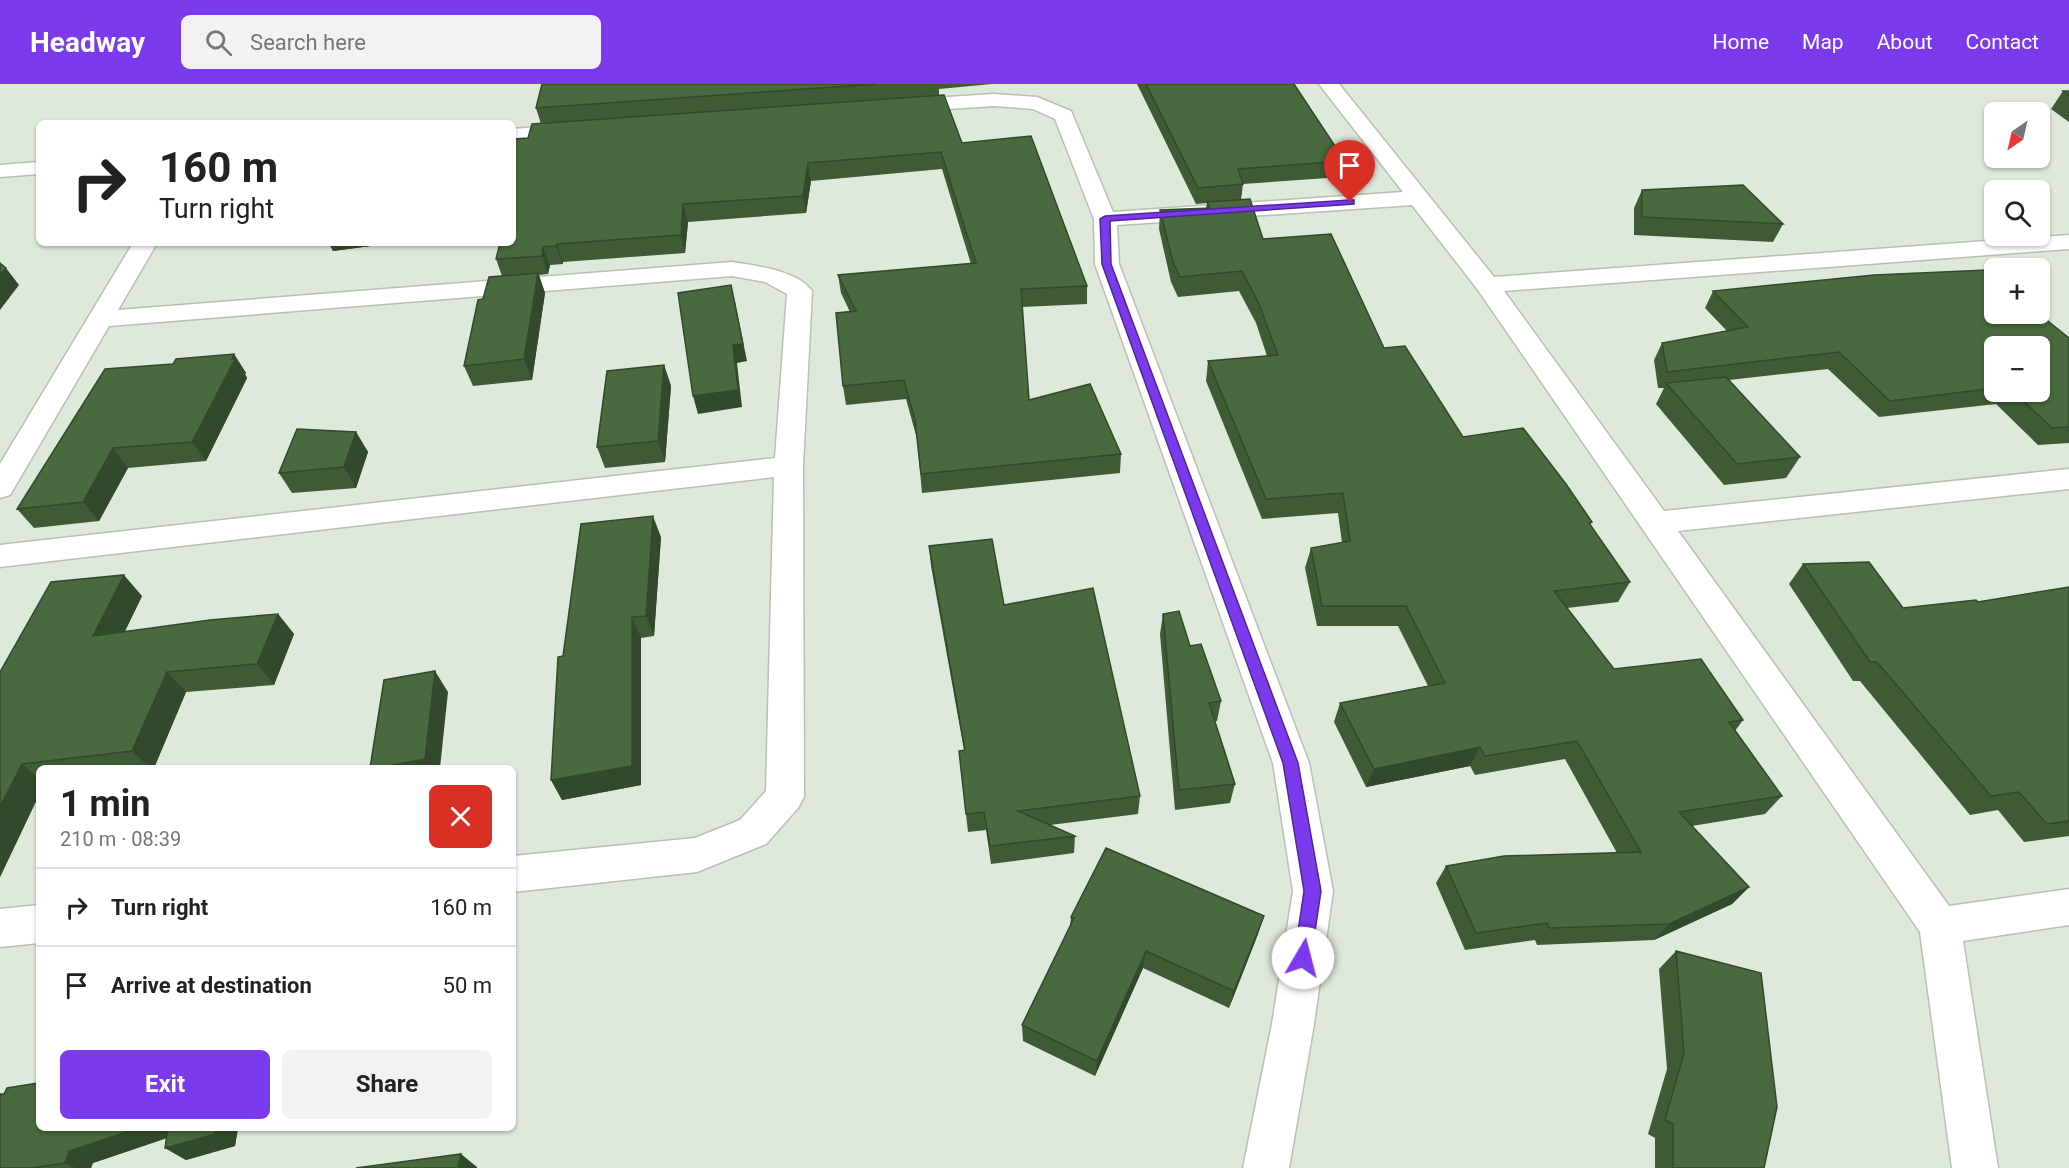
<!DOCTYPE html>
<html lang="en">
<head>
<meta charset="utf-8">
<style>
	body { margin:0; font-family:Roboto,sans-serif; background:#f2f2f2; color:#222; height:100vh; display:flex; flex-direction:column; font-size:22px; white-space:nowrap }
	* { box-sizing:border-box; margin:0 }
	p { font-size:20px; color:#767676 }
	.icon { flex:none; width:33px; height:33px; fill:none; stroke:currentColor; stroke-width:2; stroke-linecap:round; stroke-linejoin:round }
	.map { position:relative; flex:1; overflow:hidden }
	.drawer { position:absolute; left:36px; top:681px; width:480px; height:366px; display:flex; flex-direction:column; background:#fff; border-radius:9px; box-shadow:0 2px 4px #0004 }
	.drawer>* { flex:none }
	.hud { position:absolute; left:36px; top:36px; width:480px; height:126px; border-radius:9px; box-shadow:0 2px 4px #0004; background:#fff; color:#222; overflow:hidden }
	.needle { width:39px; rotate:214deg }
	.tools { position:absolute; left:1984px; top:18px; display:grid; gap:12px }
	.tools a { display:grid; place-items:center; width:66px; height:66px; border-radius:9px; background:#fff; box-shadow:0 2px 4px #0004; font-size:30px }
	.pin { position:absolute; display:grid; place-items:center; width:51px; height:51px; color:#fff; margin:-62px -26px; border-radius:50% 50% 50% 0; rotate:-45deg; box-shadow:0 0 6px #0007 }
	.pin .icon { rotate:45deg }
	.me { position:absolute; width:66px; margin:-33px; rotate:8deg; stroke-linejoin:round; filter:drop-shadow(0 0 4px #0008) }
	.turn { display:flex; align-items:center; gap:21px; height:126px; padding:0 24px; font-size:27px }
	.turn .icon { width:78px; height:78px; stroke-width:2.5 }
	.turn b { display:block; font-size:42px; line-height:51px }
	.round { display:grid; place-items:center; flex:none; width:63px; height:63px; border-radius:9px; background:#f2f2f2 }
	.head { display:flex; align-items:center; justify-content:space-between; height:102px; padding:0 24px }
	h1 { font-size:36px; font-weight:700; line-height:45px }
	.primary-button { display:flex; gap:12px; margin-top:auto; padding:12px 24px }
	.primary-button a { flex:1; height:69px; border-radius:9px; background:#7c3aed; color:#fff; font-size:24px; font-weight:700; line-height:69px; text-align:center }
	.primary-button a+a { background:#f2f2f2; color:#222 }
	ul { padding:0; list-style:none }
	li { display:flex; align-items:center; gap:18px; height:78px; padding:0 24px; border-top:2px solid #e0e0e0 }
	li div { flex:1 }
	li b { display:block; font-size:22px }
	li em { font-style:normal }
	header { display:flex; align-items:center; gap:36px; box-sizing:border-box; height:84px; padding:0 30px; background:#7c3aed; color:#fff }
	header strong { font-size:28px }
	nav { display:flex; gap:33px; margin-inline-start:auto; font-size:21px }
	.search { width:420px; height:54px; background:#f2f2f2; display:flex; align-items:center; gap:15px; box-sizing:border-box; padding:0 21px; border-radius:9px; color:#767676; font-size:22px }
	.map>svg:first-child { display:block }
</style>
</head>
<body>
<header>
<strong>Headway</strong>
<div class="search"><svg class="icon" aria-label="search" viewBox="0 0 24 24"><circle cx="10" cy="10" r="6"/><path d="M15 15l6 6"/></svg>Search here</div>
<nav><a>Home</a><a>Map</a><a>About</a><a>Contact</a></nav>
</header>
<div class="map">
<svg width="2069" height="1084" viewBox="0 0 2069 1084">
	<rect width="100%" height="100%" fill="#dee8db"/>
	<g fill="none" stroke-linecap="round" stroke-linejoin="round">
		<g stroke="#b7c1b4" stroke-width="3">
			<path id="street" d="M 1319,0 L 1339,0 L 1494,193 L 2069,151 L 2069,165 L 1504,207 L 1664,427 L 2069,385 L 2069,405 L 1678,447 L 1949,822 L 2069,805 L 2069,841 L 1963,857 L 1998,1084 L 1952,1084 L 1920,848 L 1478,206 L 1412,121 L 1117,141 L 1119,180 L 1309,679 L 1333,807 L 1314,940 L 1289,1084 L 1243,1084 L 1272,940 L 1293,807 L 1273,679 L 1095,180 L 1094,135 L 1055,35 L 1033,25 L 994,22 L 902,28 L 895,26 L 892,22 L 895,18 L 902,16 L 994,10 L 1037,13 L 1071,27 L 1113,128 L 1403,108 Z
				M 573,40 L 580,42 L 583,46 L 580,50 L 513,57 L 513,45 Z
				M 39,78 L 39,90 L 0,93 L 0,81 Z
				M 133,159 L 157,159 L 118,226 L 732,178 C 756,182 797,186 812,207 L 803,382 L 804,713 L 798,724 L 766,760 L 697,788 L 513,808 L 513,772 L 695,754 L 740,736 L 766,707 L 774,393 L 0,483 L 0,461 L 775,374 L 787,210 L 765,198 L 732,192 L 109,242 L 10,411 L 0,414 L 0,380 Z
				M 39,821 L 39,859 L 0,863 L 0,825 Z"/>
		</g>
		<use href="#street" fill="#fff" fill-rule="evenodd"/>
	</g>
	<path fill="#3e5b35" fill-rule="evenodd" d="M 542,0 L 992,0 L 939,5 L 939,11 L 962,59 L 1087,202 L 1087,220 L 1022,223 L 1029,316 L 1121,370 L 1120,389 L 922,409 L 917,355 L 906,315 L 846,321 L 843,302 L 850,228 L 841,209 L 838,191 L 971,180 L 942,85 L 811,97 L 806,129 L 688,138 L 685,169 L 563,178 L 563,180 L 550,181 L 548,190 L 539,191 L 545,209 L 532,296 L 473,302 L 464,282 L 483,215 L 502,192 L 496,175 L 513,159 L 528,54 L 541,40 L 536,24 Z
		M 1137,0 L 1294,0 L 1345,77 L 1342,93 L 1243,100 L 1241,116 L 1263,155 L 1384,264 L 1463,353 L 1592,438 L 1590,441 L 1630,498 L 1618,518 L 1567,524 L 1614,585 L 1743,636 L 1735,647 L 1782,712 L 1765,730 L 1692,742 L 1749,803 L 1732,820 L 1654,856 L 1537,861 L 1535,856 L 1465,866 L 1436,799 L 1446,782 L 1617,769 L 1565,675 L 1475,691 L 1470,682 L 1366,703 L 1334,638 L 1340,619 L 1428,602 L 1398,542 L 1317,542 L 1305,484 L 1311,464 L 1342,459 L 1338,429 L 1262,435 L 1206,297 L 1208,277 L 1267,272 L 1256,239 L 1239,207 L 1178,213 L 1171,198 L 1159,145 L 1160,126 L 1206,124 L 1207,119 L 1196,120 Z
		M 2063,7 L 2069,7 L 2069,38 L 2051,25 Z
		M 1642,106 L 1783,140 L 1773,158 L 1634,151 L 1634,124 Z
		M 329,159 L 435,159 L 393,159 L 333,167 Z
		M 1713,207 L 2069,254 L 2069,359 L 2038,361 L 1996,320 L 1879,333 L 1828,285 L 1729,296 L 1800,373 L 1786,394 L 1724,401 L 1656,320 L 1664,304 L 1658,304 L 1654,276 L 1662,259 L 1727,247 L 1705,224 ZM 1995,262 L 2040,308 L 1995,308 Z
		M 234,270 L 246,289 L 245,290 L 247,294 L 206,377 L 128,384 L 99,437 L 34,444 L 17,425 L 173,280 Z
		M 664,281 L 671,302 L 665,378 L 605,384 L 597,363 Z
		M 356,348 L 368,368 L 356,404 L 292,409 L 279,389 Z
		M 661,453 L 654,552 L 641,554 L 641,701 L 562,716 L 551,696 L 563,572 Z
		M 929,462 L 1004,521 L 1140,712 L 1138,730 L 1050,741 L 1075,752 L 1074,769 L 991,780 L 986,746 L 968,748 L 959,667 L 964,666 L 931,482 Z
		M 1803,480 L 1903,524 L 1978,518 L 2069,503 L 2069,752 L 2024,758 L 1998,726 L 1970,731 L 1860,597 L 1853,597 L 1789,500 Z
		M 142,512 L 125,547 L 278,530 L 294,550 L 274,601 L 186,608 L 154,684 L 39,684 L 39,711 L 0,793 L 0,588 Z
		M 1163,530 L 1190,562 L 1221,617 L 1217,637 L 1215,637 L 1235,700 L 1230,719 L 1175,726 L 1160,550 Z
		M 1071,833 L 1258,850 L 1229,924 L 1143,884 L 1095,992 L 1023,957 L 1022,941 L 1070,842 Z
		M 1676,867 L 1764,1084 L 1655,1084 L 1655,1054 L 1648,1050 L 1667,985 L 1659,885 Z
		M 0,1010 L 238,1044 L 235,1062 L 186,1076 L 165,1064 L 166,1054 L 93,1079 L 91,1084 L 0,1084 Z"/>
	<path fill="#324a2b" d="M 808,79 L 811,97 L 806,129 L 803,112 Z
		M 683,120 L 688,138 L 685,169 L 681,151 Z
		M 329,159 L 393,159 L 333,167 Z
		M 557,160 L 563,178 L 563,180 L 556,162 Z
		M 543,163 L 550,181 L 548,190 L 542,172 Z
		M 6,184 L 19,201 L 0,226 L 0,191 Z
		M 538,189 L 545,209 L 532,296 L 524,275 Z
		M 735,218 L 747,277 L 737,279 L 742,323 L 698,330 L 693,312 Z
		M 234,270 L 246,289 L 245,290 L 247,294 L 206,377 L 192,358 Z
		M 664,281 L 671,302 L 665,378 L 658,357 Z
		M 356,348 L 368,368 L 356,404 L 344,383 Z
		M 113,364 L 128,384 L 99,437 L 83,418 Z
		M 653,432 L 661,453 L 654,552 L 646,532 Z
		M 124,491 L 142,512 L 113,572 L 93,552 Z
		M 278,530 L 294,550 L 274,601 L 257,580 Z
		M 632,533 L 641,554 L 641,701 L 562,716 L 551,696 Z
		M 435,587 L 448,608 L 440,684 L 377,684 Z
		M 167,588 L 186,608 L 154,684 L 150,684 L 132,667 Z
		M 1480,663 L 1470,682 L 1366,703 L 1374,685 Z
		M 22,680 L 39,694 L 39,711 L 0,793 L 0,723 Z
		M 1749,803 L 1732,820 L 1654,856 L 1669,840 Z
		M 1264,832 L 1258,850 L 1229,924 L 1234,907 Z
		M 1146,867 L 1143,884 L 1095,992 L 1097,977 Z
		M 139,1044 L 189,1044 L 191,1046 L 93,1079 L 91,1084 L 75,1084 L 65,1079 L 69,1067 Z
		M 216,1044 L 238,1044 L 235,1062 L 186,1076 L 165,1064 Z
		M 461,1070 L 477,1083 L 477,1084 L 458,1084 Z"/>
	<path fill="#486a3e" stroke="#324a2b" stroke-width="1.5" d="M 542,0 L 877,0 L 536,24 Z
		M 1146,0 L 1294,0 L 1345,77 L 1238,85 L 1243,100 L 1198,104 Z
		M 2063,7 L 2069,7 L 2069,12 Z
		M 944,11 L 962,59 L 1031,52 L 1087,202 L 1021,205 L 1029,316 L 1090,300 L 1121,370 L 921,390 L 915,336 L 904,296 L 843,302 L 836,229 L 856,227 L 838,191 L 976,179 L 941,68 L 808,79 L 803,112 L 683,120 L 681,151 L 557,160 L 556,162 L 543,163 L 542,172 L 496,175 L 500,159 L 513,159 L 513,55 L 528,54 L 532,40 Z
		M 1743,101 L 1783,140 L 1642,133 L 1642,106 Z
		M 1250,115 L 1263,155 L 1331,150 L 1384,264 L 1405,262 L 1463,353 L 1523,344 L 1566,400 L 1592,438 L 1589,439 L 1630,498 L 1554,507 L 1614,585 L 1701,575 L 1743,636 L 1729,638 L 1782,712 L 1679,728 L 1749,803 L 1669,840 L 1549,844 L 1547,839 L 1476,849 L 1446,782 L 1504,772 L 1641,768 L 1577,657 L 1485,672 L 1480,663 L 1374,685 L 1340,619 L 1445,599 L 1406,522 L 1322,522 L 1311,464 L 1350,457 L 1343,409 L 1266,415 L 1208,277 L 1278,271 L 1259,220 L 1242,187 L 1180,193 L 1173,178 L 1160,126 L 1210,124 L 1207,118 Z
		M 0,179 L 6,184 L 0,191 Z
		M 1987,186 L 1995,193 L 1995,230 L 2039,230 L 2069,254 L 2069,343 L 2052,344 L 2014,308 L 2040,308 L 2040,262 L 1995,262 L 1995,304 L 1890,317 L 1839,268 L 1667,288 L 1662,259 L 1748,243 L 1713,207 L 1874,191 Z
		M 538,189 L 524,275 L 464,282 L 478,216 L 483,215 L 489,193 Z
		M 731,201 L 743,260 L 733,261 L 738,306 L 693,312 L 678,209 Z
		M 234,270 L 232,275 L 235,275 L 192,358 L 113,364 L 83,418 L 17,425 L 105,285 L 173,280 L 176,275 Z
		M 664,281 L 658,357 L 597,363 L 607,287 Z
		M 1726,293 L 1800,373 L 1737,380 L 1666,299 Z
		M 297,345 L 356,348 L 344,383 L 279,389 Z
		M 653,432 L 646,532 L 632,533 L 632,682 L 551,696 L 558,573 L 563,572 L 581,440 Z
		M 992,455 L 1004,521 L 1093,504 L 1140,712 L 1018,727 L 1075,752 L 990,762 L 984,728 L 966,730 L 959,667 L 965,666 L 929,462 Z
		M 1869,478 L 1903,524 L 1976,516 L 1978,518 L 2069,503 L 2069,737 L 2047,740 L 2019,708 L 1991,712 L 1877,578 L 1870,578 L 1803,480 Z
		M 124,491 L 93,552 L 210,536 L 278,530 L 257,580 L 167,588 L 132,667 L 22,680 L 0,723 L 0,588 L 51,498 Z
		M 1179,527 L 1190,562 L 1201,560 L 1221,617 L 1209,619 L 1235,700 L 1179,706 L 1163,530 Z
		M 435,587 L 425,675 L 377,684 L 370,684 L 384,596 Z
		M 1106,764 L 1264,832 L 1234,907 L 1146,867 L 1097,977 L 1022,941 L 1074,834 L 1071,833 Z
		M 1676,867 L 1761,889 L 1777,1023 L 1764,1084 L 1673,1084 L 1673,1040 L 1665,1036 L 1684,969 Z
		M 39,999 L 39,1044 L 139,1044 L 69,1067 L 65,1079 L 31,1084 L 0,1084 L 0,1010 L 4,1010 L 7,1004 Z
		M 168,1044 L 216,1044 L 215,1050 L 165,1064 Z
		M 461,1070 L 458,1084 L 356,1084 Z"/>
	<path fill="#7c3aed" stroke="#51269a" stroke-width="1.5" d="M 1350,116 L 1354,116 L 1354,120 L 1110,137 L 1111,180 L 1298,679 L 1321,807 L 1311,874 L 1309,879 L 1303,882 L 1297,879 L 1294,874 L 1304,807 L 1283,679 L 1102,180 L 1100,135 L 1105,132 Z"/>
</svg>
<div class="tools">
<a><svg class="needle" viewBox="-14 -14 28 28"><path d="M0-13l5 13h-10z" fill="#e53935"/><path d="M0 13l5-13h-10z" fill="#767676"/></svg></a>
<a><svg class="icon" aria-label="search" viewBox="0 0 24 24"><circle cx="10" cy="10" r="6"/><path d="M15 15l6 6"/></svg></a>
<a>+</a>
<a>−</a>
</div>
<div class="pin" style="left:1350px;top:118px;background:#d93025"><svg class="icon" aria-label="arrive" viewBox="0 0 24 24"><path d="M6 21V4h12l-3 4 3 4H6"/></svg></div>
<svg class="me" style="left:1303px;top:874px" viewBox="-20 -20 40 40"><circle r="19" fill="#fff"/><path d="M0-13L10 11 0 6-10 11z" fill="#7c3aed"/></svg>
<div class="hud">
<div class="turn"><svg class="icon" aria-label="right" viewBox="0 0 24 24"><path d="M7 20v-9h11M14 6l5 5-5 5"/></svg><div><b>160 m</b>Turn right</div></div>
</div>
<section class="drawer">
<div class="head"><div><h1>1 min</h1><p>210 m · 08:39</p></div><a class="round" style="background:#d93025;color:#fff"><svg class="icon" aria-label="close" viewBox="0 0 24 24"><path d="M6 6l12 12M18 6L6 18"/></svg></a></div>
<ul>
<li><svg class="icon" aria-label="right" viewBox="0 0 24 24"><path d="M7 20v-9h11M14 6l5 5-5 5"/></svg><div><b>Turn right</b></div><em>160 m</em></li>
<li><svg class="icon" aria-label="arrive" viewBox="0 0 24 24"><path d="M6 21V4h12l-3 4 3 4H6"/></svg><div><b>Arrive at destination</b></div><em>50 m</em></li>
</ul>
<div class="primary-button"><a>Exit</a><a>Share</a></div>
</section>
</div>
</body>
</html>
